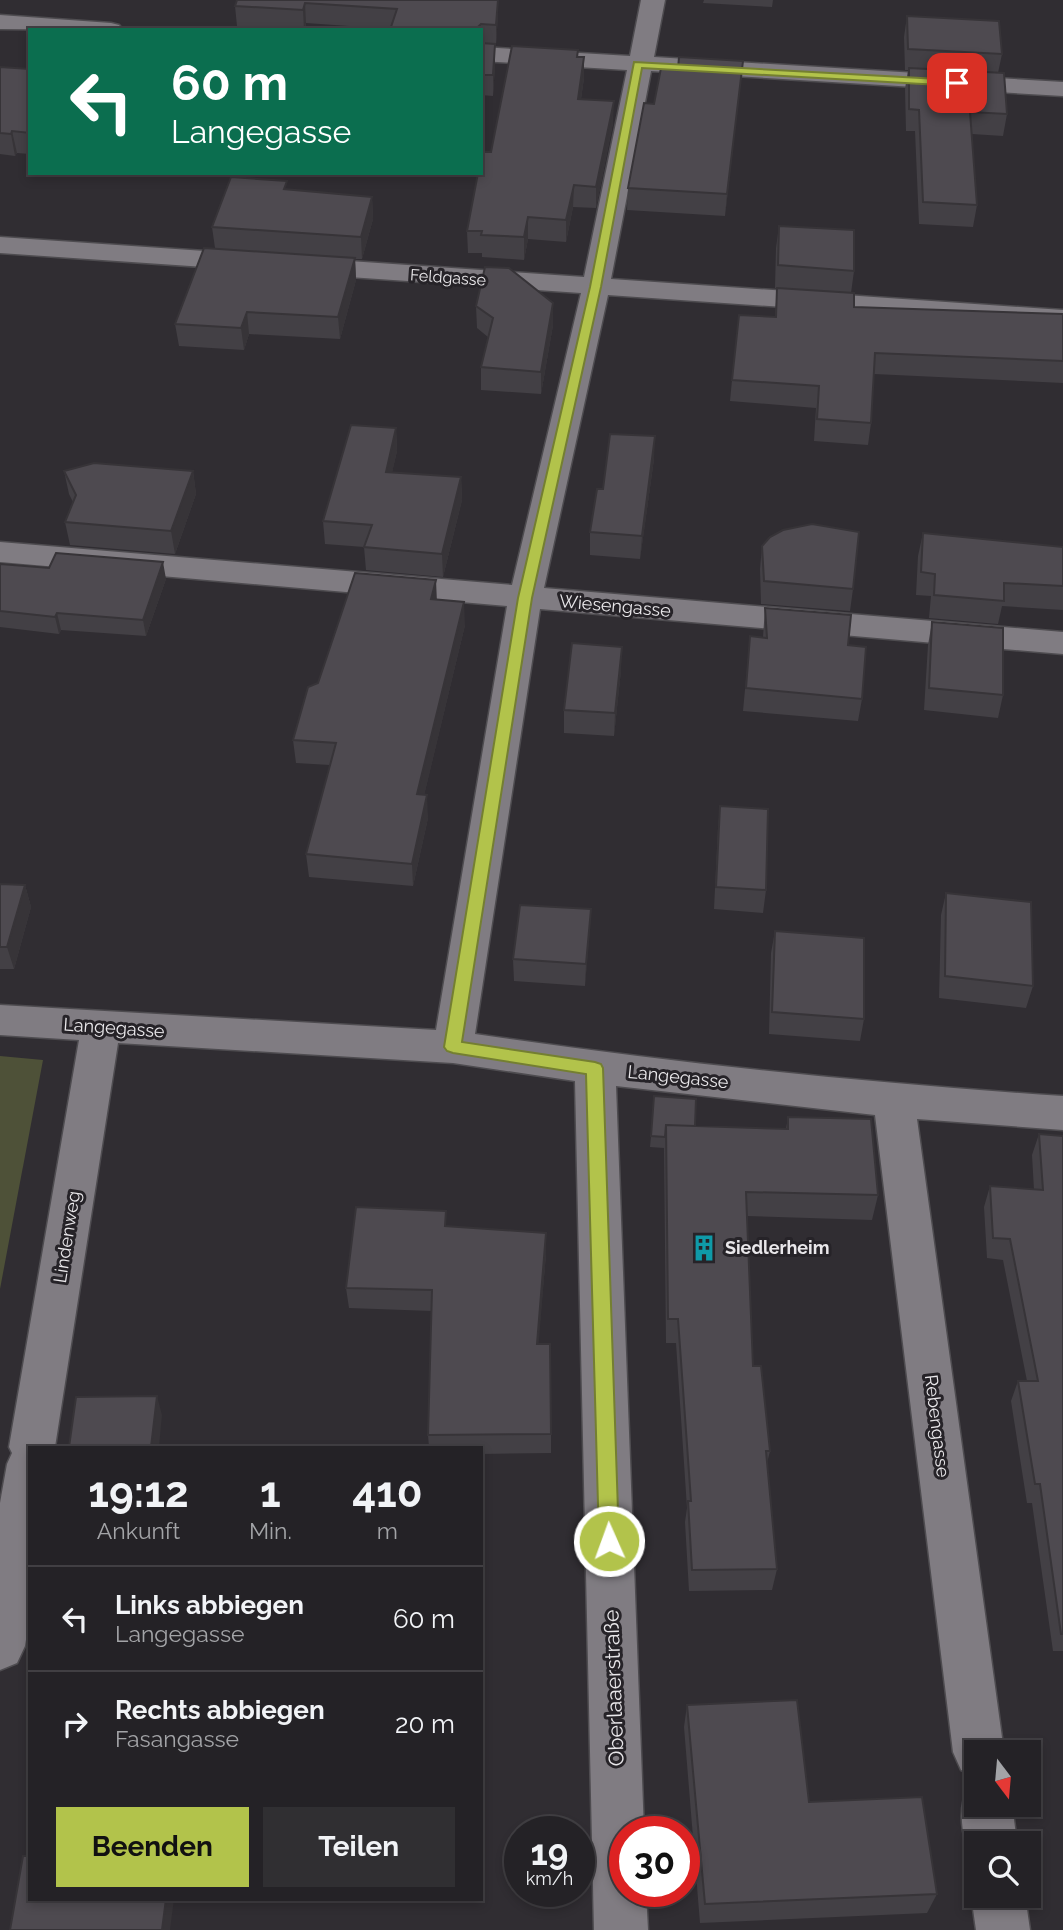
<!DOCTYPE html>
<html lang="de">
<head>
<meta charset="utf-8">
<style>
	body { margin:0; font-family:Raleway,sans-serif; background:#302f32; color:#f1f3f6; height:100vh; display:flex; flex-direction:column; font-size:26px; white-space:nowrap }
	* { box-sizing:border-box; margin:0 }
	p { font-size:23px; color:#a3a4a7 }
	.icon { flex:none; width:38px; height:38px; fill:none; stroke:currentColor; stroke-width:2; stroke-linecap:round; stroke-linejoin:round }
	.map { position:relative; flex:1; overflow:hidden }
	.details { position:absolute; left:28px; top:1446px; width:455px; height:455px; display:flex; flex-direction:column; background:#242226; border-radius:0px; box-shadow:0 4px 10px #0003,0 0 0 2px #413f43 }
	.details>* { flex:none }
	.top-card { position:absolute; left:28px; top:28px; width:455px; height:147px; border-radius:0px; box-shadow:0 4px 10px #0003,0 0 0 2px #413f43; background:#0b6e4f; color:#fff; overflow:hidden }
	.needle { width:46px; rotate:164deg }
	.fabs { position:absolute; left:964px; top:1740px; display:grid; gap:14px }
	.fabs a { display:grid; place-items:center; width:77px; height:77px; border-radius:0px; background:#242226; box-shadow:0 4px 10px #0003,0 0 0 2px #413f43; font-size:35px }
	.speed { position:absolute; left:504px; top:1816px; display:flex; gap:14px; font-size:35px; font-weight:700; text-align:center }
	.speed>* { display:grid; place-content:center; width:91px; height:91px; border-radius:50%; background:#242226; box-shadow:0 4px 10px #0003,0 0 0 2px #413f43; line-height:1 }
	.speed small { font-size:18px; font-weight:400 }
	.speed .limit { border:10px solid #d22; background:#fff; color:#111 }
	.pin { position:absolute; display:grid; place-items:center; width:60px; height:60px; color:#fff; margin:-30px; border-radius:14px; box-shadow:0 4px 10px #0006 }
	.me { position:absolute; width:77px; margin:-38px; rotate:358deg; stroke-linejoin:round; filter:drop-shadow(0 0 5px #0008) }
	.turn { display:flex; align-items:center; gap:24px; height:147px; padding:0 28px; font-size:32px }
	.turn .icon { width:91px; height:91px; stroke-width:2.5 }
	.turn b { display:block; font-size:49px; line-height:60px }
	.eta { display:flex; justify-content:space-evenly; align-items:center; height:119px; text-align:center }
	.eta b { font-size:42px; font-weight:700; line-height:49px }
	.button { display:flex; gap:14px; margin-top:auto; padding:14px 28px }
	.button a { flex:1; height:80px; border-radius:0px; background:#b2c34b; color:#111; font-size:28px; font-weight:700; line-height:80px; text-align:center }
	.button a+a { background:#302f32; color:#f1f3f6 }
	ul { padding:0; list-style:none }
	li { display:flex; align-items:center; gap:21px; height:105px; padding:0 28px; border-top:2px solid #413f43 }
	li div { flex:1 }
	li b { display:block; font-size:26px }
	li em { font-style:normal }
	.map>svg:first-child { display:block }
</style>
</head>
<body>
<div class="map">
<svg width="1063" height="1930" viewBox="0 0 1063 1930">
	<rect width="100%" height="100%" fill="#302d32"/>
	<path fill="#4e5138" d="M 0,1056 L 43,1060 L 0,1289 Z"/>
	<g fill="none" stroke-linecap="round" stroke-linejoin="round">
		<g stroke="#4e4c50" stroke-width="3">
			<path id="minor" d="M 641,0 L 665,0 L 654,57 L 1063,82 L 1063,96 L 651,71 L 611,279 L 1063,310 L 1063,326 L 608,295 L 544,588 L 1063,632 L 1063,654 L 540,609 L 475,1034 C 670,1063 866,1083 1063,1096 L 1063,1130 L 917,1119 L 1004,1752 L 976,1752 L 976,1776 L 961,1770 L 953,1752 L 875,1115 L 616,1086 L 644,1832 L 625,1832 L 625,1892 L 646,1892 L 648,1930 L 594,1930 L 575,1081 L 453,1063 L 118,1043 L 55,1447 L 30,1447 L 30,1614 L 25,1646 L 17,1663 L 0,1670 L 0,1503 L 7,1464 L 12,1453 L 9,1447 L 79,1040 L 0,1035 L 0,1005 L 436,1030 L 507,606 L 0,562 L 0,542 L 512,585 L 581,293 L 0,253 L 0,237 L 584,277 L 627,70 L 481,61 L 481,47 L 630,56 Z
				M 0,15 L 111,23 L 119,25 L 123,30 L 0,29 Z
				M 976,1782 L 976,1804 L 1012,1804 L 1017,1843 L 976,1843 L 976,1863 L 972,1862 C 962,1836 957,1811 968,1786 Z
				M 976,1883 L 976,1895 L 1025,1895 L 1030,1930 L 976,1930 L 971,1895 Z"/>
		</g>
		<use href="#minor" fill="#807c82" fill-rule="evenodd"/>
	</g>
	<path fill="#434045" d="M 237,0 L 498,0 L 498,14 L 496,45 L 495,45 L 495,65 L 493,96 L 481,95 L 481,30 L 390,30 L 391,29 L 306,23 L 305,30 L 237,26 L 235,6 Z
		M 704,0 L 773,0 L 772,7 L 703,3 Z
		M 907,16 L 1002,54 L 998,73 L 1007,114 L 1003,136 L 972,134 L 977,205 L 973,227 L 919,224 L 915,131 L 906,131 L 905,89 L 908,70 L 905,70 L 904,37 Z
		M 578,50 L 578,57 L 584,57 L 584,78 L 581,99 L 613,123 L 596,208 L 573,207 L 566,242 L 528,239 L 524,260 L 482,257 L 482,253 L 468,253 L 467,231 L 491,152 Z
		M 743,61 L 725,216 L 627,210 L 628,188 L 654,104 L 678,69 Z
		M 0,67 L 30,69 L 30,154 L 17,153 L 15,156 L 0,154 Z
		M 288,190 L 372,197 L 373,219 L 362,259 L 355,259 L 356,280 L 340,339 L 249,334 L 244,350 L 179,346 L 175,324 L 215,248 L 212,227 Z
		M 779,226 L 854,271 L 851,293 L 854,307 L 1063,314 L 1063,383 L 874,374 L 871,423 L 868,445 L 814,441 L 816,408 L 730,401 L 732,380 L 775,317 L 777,288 L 775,288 L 776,248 Z
		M 476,306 L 553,325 L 541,394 L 481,390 L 481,367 L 488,337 L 477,328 Z
		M 396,428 L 397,451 L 392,472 L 461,477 L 462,500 L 443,577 L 366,570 L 364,547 L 325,544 L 323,521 Z
		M 654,459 L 640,559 L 590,555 L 590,532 L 603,489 Z
		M 64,471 L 193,471 L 196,494 L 175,554 L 70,545 L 65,522 L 73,502 L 69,494 Z
		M 923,533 L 1063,547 L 1063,610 L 1002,606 L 998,624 L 929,618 L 931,596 L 916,595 L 918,556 Z
		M 762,546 L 853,589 L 850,611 L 761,604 L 760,569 Z
		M 0,564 L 166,579 L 146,636 L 61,630 L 59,634 L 0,627 Z
		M 437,599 L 465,625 L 424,795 L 428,818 L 413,886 L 309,877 L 306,854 L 330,765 L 296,763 L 293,740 L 318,683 Z
		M 765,608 L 848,645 L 862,699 L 858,721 L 743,711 L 750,636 L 763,637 Z
		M 932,622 L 1003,695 L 998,718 L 924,710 L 928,645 Z
		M 621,670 L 614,736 L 564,733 L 564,710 Z
		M 720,806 L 766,890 L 763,913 L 714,909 L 718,828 Z
		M 0,884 L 25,885 L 31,907 L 14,969 L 0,969 Z
		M 946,893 L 1033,986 L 1026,1008 L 939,998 L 941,915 Z
		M 591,909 L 585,986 L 514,981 L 513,959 Z
		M 775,931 L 864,1019 L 860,1041 L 769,1034 L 771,953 Z
		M 788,1117 L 878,1195 L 872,1220 L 747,1216 L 753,1366 L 770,1451 L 767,1463 L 777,1569 L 772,1590 L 689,1591 L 685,1522 L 687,1508 L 676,1343 L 666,1343 L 664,1148 L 650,1147 L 651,1136 L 695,1126 L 786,1129 Z
		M 1039,1134 L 1063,1136 L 1063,1651 L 1053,1651 L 1032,1503 L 1027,1503 L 1011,1401 L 1018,1381 L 1027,1381 L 1003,1260 L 987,1258 L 984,1207 L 990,1186 L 1034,1190 L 1032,1155 Z
		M 447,1226 L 546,1233 L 546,1254 L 538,1344 L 551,1434 L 551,1453 L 481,1454 L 481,1447 L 429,1447 L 428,1435 L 432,1311 L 349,1308 L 346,1288 Z
		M 687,1705 L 809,1802 L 937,1894 L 927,1913 L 700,1923 L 684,1727 Z"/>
	<path fill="#373438" d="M 498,0 L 498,14 L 496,45 L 496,25 Z
		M 305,3 L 306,23 L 304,30 L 303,10 Z
		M 495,44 L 495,65 L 493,96 L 493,75 Z
		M 584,57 L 584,78 L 578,120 L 578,99 Z
		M 743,61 L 741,82 L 725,216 L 727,194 Z
		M 614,101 L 613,123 L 596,208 L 596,187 Z
		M 12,131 L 17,153 L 15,156 L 11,134 Z
		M 574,185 L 573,207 L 566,242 L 566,220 Z
		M 372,197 L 373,219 L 362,259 L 361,237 Z
		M 528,217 L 528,239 L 524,260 L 524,237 Z
		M 355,258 L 356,280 L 340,339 L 338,317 Z
		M 553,303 L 553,325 L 541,394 L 541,372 Z
		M 247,312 L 249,334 L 244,350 L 241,328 Z
		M 396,428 L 397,451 L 387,495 L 386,472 Z
		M 655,436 L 654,459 L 640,559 L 642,536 Z
		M 193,471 L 196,494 L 175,554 L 171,531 Z
		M 461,477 L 462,500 L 443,577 L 442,554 Z
		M 163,562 L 166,579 L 146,636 L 143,620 Z
		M 436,580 L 437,603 L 431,599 Z
		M 464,602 L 465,625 L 419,817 L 417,794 Z
		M 57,613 L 61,630 L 59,634 L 55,617 Z
		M 622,647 L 621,670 L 614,736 L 615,713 Z
		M 427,795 L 428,818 L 413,886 L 412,864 Z
		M 25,885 L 31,907 L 14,969 L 7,947 Z
		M 591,909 L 590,931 L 585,986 L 586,964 Z
		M 546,1233 L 546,1254 L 537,1364 L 537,1344 Z
		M 157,1396 L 162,1415 L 159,1447 L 151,1447 Z
		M 166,1899 L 174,1899 L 170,1930 L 162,1930 Z"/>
	<path fill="#4e4a50" stroke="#373438" stroke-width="2" d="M 237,0 L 498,0 L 496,25 L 481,24 L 478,27 L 478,30 L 390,30 L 397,9 L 305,3 L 303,10 L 235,6 Z
		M 907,16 L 999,21 L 1002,54 L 908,49 Z
		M 481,43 L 495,44 L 493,75 L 481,75 Z
		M 512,46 L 578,50 L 577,57 L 584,57 L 578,99 L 614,101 L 596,187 L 574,185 L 566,220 L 528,217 L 524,237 L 481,235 L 482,231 L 467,231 L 478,173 L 481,173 L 482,152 L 491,152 Z
		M 679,57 L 743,61 L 727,194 L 628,188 L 644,103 L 654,104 L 661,68 L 678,69 Z
		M 0,67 L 30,69 L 30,133 L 12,131 L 11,134 L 0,133 Z
		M 909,68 L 1004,73 L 1007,114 L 970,112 L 977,205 L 923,202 L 919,110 L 909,109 Z
		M 231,177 L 287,181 L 284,189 L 372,197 L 361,237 L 212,227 Z
		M 779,226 L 854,230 L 854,271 L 778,265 Z
		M 204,248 L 355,258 L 338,317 L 247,312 L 241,328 L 175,324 Z
		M 485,267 L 509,268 L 553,303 L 541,372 L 481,367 L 493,318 L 476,306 Z
		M 777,288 L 854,293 L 854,307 L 1063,314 L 1063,361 L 875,353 L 871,423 L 817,419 L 819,386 L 732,380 L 739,315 L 776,317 Z
		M 351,425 L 396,428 L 386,472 L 461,477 L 442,554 L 364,547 L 372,525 L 323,521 Z
		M 610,434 L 655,436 L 642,536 L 590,532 L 597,489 L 603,489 Z
		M 94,463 L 193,471 L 171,531 L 65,522 L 76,495 L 64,471 Z
		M 812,524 L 859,532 L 853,589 L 764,581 L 762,546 L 770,537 L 783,530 Z
		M 923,533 L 1063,547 L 1063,586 L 1004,583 L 1004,601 L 934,595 L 935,574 L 921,572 Z
		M 56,553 L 163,562 L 143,620 L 57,613 L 55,617 L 0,611 L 0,564 L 49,568 Z
		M 355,573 L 436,580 L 431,599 L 464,602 L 417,794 L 427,795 L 412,864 L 306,854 L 336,743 L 293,740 L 308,687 L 318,683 Z
		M 765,608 L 851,615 L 848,645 L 866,647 L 862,699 L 746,688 L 750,636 L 767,638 Z
		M 932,622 L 1003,628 L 1003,695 L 929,688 Z
		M 572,643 L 622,647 L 615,713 L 564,710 Z
		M 720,806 L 768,809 L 766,890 L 716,887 Z
		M 0,884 L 25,885 L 7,947 L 0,947 Z
		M 946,893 L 1031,902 L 1033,986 L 945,976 Z
		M 520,905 L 591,909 L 586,964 L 513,959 Z
		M 775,931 L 864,938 L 864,1019 L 772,1012 Z
		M 654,1096 L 696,1099 L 695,1126 L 666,1125 L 665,1137 L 651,1136 Z
		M 788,1117 L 871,1119 L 878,1195 L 746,1192 L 753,1366 L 761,1366 L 770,1451 L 766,1451 L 777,1569 L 692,1570 L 688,1501 L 691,1501 L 678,1319 L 668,1319 L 666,1125 L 788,1129 Z
		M 1039,1134 L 1063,1136 L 1063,1634 L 1061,1634 L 1040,1484 L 1035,1484 L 1018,1381 L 1038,1381 L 1010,1239 L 993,1238 L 990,1186 L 1043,1190 Z
		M 356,1207 L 446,1211 L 445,1226 L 546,1233 L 537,1344 L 550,1344 L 551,1434 L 428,1435 L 432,1290 L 346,1288 Z
		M 157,1396 L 151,1447 L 69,1447 L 76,1397 Z
		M 797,1700 L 809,1802 L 922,1797 L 937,1894 L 705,1904 L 687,1705 Z
		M 23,1856 L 30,1856 L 30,1899 L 166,1899 L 162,1930 L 10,1930 Z"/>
	<path fill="#b2c34b" stroke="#747f31" stroke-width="2" d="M 634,62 L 957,80 L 962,83 L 957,86 L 642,68 L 601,287 L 532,598 L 462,1042 L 595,1062 L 601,1064 L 603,1068 L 619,1541 L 616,1547 L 609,1550 L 602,1547 L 599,1541 L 586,1074 L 453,1053 L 447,1051 L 444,1047 L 518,598 L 590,287 Z"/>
	<defs>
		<g id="building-bare" transform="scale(2.1)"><path d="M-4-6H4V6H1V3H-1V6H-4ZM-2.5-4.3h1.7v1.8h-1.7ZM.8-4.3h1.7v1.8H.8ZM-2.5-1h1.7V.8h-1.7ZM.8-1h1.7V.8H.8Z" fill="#0f9aa8" stroke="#262328" stroke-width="2.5" paint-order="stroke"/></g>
	</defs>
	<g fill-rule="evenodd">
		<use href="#building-bare" x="704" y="1248"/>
	</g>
	<g text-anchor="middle" stroke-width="6" stroke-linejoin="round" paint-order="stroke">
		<g font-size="16" fill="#e9e7ea" stroke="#262328">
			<text transform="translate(448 277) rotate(4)" y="6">Feldgasse</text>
		</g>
		<g font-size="18" fill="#e9e7ea" stroke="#262328">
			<text transform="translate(615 606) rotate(5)" y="6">Wiesengasse</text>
			<text transform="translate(114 1028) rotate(4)" y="6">Langegasse</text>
			<text transform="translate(678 1077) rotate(6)" y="6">Langegasse</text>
			<text transform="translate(67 1237) rotate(-81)" y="6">Lindenweg</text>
			<text transform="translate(937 1426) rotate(83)" y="6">Rebengasse</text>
		</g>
		<g font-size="18" font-weight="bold" fill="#e9e7ea" stroke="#262328" text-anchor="start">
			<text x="725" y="1254">Siedlerheim</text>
		</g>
		<g font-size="21" fill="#e9e7ea" stroke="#262328">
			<text transform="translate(614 1688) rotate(-92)" y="7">Oberlaaerstraße</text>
		</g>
	</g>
</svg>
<div class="fabs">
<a><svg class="needle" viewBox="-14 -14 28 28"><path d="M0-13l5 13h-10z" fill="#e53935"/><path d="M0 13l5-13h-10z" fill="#a3a4a7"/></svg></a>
<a><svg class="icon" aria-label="search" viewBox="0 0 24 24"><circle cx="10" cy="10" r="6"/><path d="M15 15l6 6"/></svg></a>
</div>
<div class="speed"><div>19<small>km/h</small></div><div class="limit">30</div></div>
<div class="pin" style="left:957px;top:83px;background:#d93025"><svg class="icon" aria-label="arrive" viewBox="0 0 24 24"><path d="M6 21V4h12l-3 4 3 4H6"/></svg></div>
<svg class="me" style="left:609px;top:1541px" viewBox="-20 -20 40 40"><circle r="17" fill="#b2c34b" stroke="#fff" stroke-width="3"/><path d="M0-11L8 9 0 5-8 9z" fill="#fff"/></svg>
<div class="top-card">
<div class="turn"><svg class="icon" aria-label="left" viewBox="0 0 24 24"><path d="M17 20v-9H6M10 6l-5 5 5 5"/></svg><div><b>60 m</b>Langegasse</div></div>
</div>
<section class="details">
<div class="eta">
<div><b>19:12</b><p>Ankunft</p></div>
<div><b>1</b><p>Min.</p></div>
<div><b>410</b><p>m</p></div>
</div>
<ul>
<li><svg class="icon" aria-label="left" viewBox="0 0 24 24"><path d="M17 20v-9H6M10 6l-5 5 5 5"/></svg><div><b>Links abbiegen</b><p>Langegasse</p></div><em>60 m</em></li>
<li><svg class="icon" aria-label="right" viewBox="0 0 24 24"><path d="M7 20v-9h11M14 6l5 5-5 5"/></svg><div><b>Rechts abbiegen</b><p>Fasangasse</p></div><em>20 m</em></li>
</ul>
<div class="button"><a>Beenden</a><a>Teilen</a></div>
</section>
</div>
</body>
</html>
